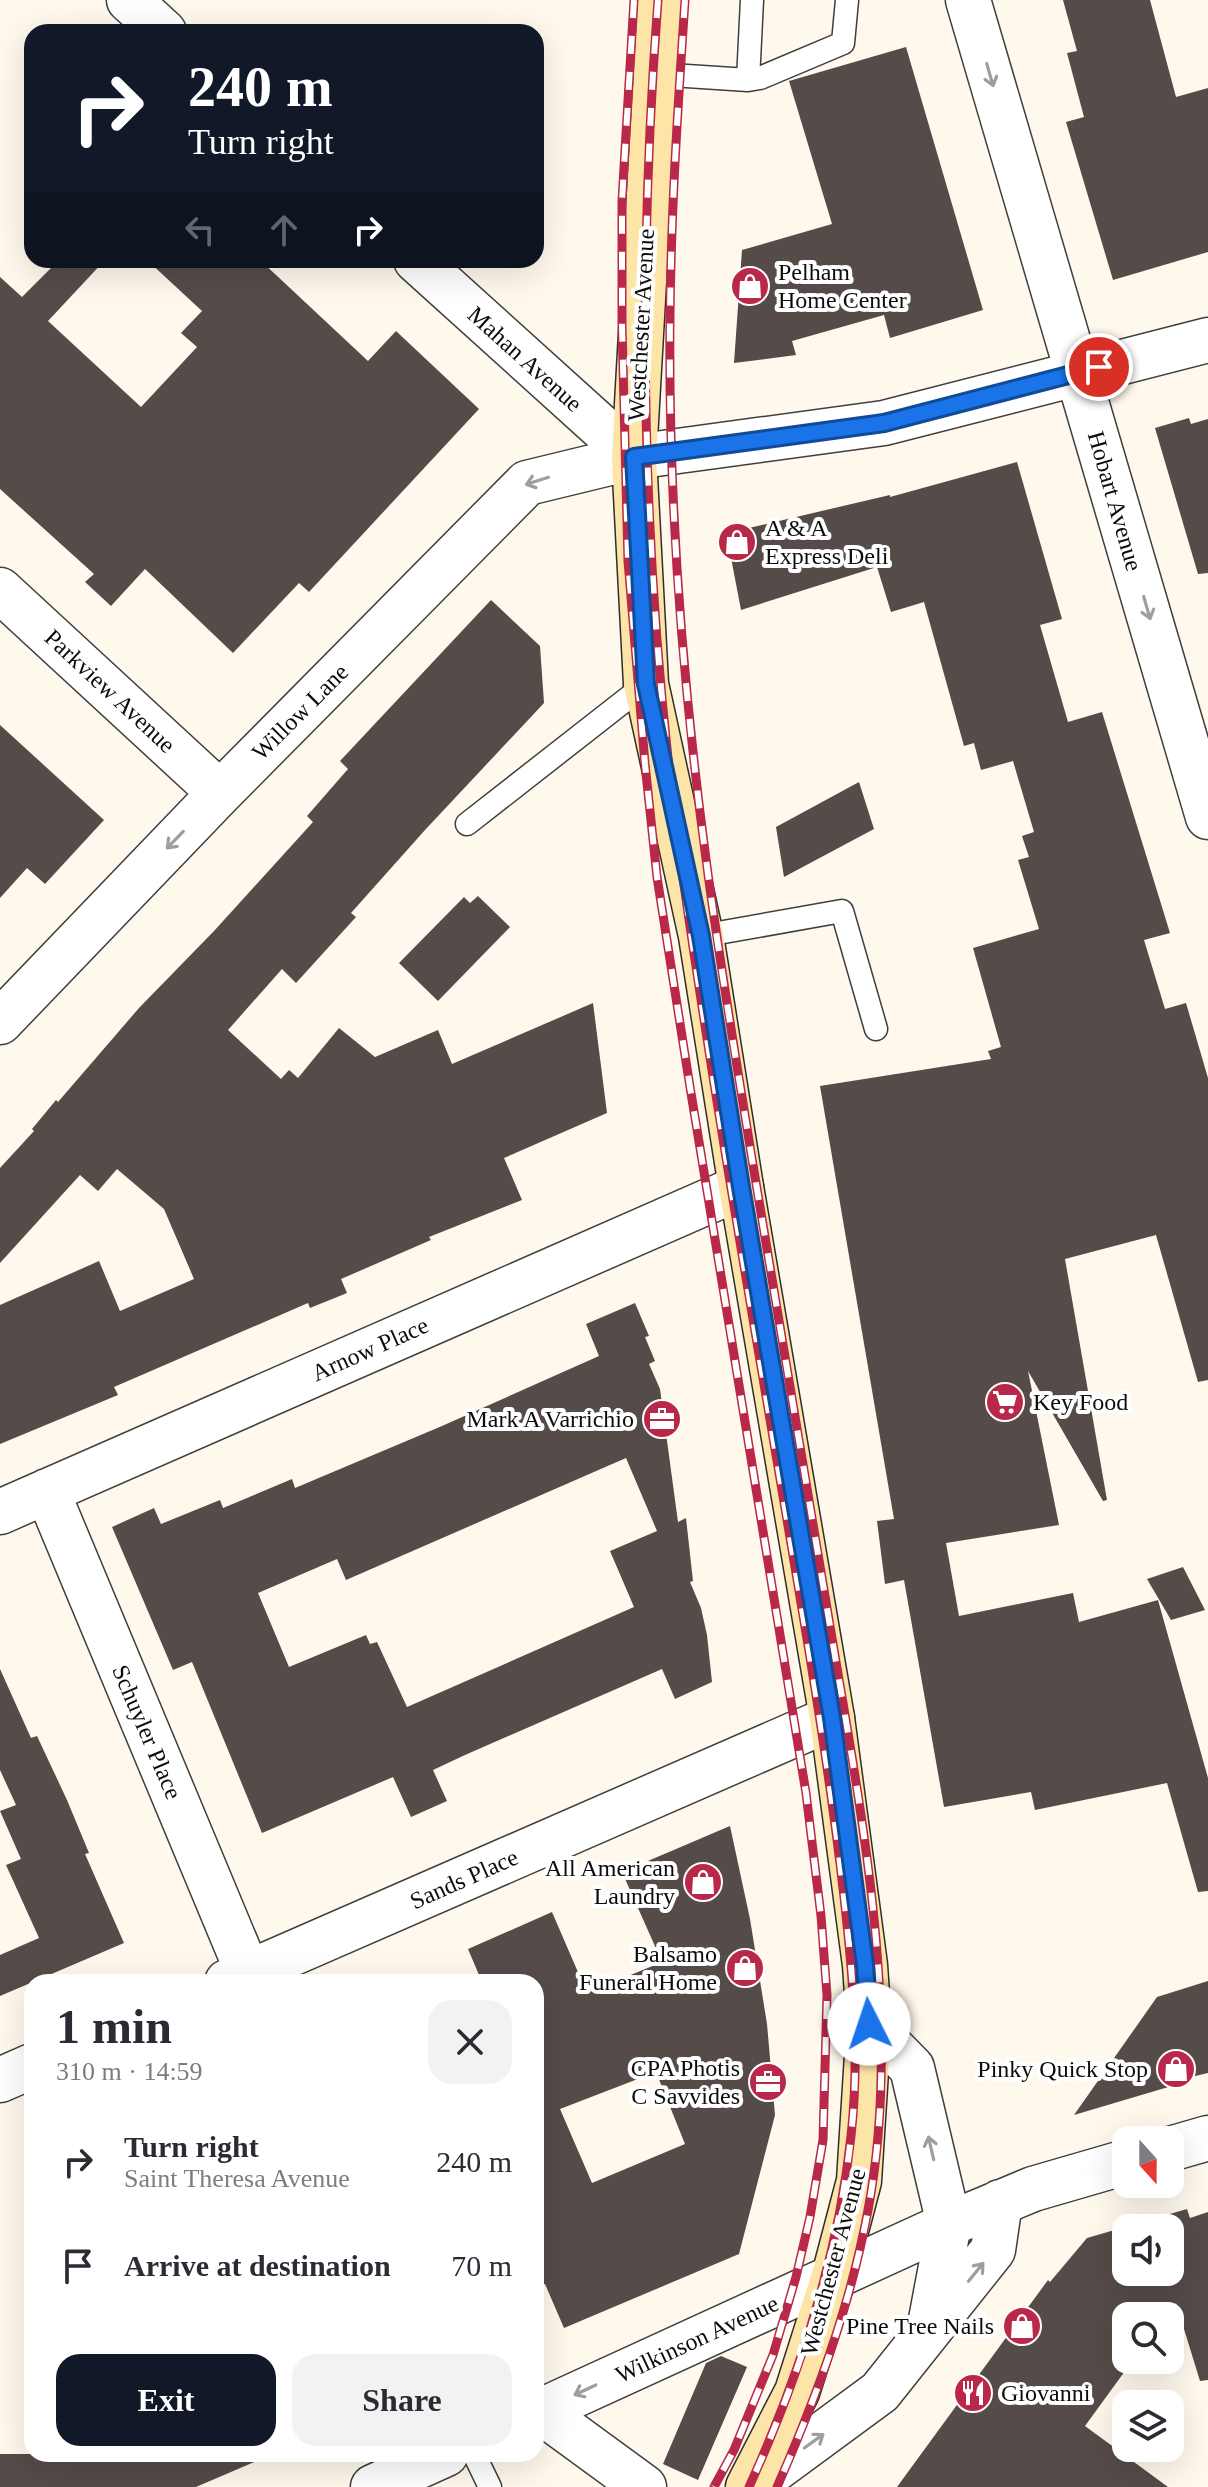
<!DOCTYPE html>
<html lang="en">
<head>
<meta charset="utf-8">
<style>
	body { margin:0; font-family:"Times New Roman",serif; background:#f2f2f3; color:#2b2b33; height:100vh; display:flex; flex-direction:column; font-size:30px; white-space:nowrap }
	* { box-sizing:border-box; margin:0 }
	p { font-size:26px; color:#7c7c81 }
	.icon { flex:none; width:44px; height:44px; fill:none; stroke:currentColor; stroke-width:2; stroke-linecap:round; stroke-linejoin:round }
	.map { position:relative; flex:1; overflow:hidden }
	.drawer { position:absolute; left:24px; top:1974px; width:520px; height:488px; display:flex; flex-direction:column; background:#fff; border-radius:24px; box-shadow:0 8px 32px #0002 }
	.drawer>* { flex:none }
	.banner { position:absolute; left:24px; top:24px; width:520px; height:244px; border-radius:24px; box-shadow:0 8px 32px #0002; background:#111827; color:#fff; overflow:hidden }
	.needle { width:52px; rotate:159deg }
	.buttons { position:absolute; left:1112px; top:2126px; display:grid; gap:16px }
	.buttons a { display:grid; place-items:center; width:72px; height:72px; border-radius:16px; background:#fff; box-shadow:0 8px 32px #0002; font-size:40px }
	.pin { position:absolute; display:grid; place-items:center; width:68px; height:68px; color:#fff; margin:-34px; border:4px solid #fff; border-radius:50%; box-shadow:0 2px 8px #0007 }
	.me { position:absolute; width:88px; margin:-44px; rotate:356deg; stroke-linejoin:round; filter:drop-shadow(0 0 6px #0008) }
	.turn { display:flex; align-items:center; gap:28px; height:168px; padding:0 32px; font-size:36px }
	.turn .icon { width:104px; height:104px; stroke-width:2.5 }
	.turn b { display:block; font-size:56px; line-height:68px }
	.lanes { display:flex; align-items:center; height:76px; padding:0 32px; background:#0003; justify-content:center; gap:40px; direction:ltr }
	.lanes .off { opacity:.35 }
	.round { display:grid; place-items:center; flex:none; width:84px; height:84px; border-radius:24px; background:#f2f2f3 }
	.head { display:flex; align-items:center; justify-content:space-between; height:136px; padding:0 32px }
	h1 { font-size:48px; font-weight:800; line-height:60px }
	.primary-button { display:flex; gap:16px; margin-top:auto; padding:16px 32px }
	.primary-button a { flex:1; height:92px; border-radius:24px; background:#111827; color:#fff; font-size:32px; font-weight:800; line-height:92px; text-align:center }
	.primary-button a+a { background:#f2f2f3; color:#2b2b33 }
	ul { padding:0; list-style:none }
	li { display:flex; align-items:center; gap:24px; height:104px; padding:0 32px }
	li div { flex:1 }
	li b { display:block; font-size:30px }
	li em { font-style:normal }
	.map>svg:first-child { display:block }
</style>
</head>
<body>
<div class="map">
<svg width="1208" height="2487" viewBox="0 0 1208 2487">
	<rect width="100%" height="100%" fill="#fff8ec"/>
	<path fill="#554b49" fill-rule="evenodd" d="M 1063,0 L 1150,0 L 1176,97 L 1208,88 L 1208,252 L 1113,280 L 1066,122 L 1084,117 L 1067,53 L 1077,51 Z
		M 906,47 L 983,310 L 890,338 L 884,315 L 792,341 L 796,355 L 734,363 L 742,250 L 832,224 L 789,81 Z
		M 59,260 L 105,260 L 48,321 L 141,407 L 197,347 L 181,333 L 202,311 L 147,260 L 260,260 L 368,361 L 396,331 L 479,409 L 309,592 L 299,583 L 233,653 L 145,569 L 111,606 L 85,582 L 94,574 L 0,489 L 0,277 L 22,297 Z
		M 1189,418 L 1191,424 L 1208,419 L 1208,573 L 1198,574 L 1155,428 Z
		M 1017,462 L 1062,619 L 1040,625 L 1068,722 L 1102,712 L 1170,933 L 1144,940 L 1165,1009 L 1186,1003 L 1208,1078 L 1208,1380 L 1198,1382 L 1156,1235 L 1065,1259 L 1107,1500 L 1103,1501 L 1028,1371 L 1059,1525 L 946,1543 L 959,1616 L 1073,1593 L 1079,1622 L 1158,1600 L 1208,1778 L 1208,1891 L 1198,1892 L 1167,1783 L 1035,1810 L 1031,1792 L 944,1807 L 904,1580 L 885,1584 L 877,1521 L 894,1519 L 820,1086 L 991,1059 L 988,1051 L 1001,1047 L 973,948 L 1039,929 L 1018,860 L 1029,857 L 1022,836 L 1034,832 L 1013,761 L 981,770 L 974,743 L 964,746 L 924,602 L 891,612 L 877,567 L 741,610 L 728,542 L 736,531 L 890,495 L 890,497 Z
		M 491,600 L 540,646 L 544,703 L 425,830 L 351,913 L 356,917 L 296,983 L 282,969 L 228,1030 L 281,1079 L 289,1070 L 298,1078 L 339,1028 L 375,1057 L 438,1030 L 452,1064 L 593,1003 L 607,1113 L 504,1158 L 522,1200 L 429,1237 L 431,1240 L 341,1279 L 347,1293 L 310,1308 L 308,1303 L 114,1387 L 118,1395 L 0,1444 L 0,1305 L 99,1261 L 120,1311 L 194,1279 L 164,1209 L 117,1169 L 98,1191 L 80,1175 L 0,1263 L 0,1168 L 34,1131 L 32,1129 L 56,1100 L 58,1102 L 139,1008 L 214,931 L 313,822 L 307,816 L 348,769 L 340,761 Z
		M 0,725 L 104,820 L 45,884 L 27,868 L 0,898 Z
		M 859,782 L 874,829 L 784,877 L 776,827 Z
		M 478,896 L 510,927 L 438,1001 L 399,963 L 464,897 L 470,903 Z
		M 635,1303 L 649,1336 L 645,1337 L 655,1361 L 649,1364 L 660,1389 L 678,1522 L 686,1518 L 693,1581 L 690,1582 L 701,1608 L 707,1635 L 712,1682 L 675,1699 L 662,1669 L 465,1755 L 433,1770 L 447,1801 L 411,1817 L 393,1777 L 262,1833 L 192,1662 L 173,1670 L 112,1527 L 154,1508 L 161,1524 L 220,1500 L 223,1508 L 292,1479 L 295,1488 L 442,1426 L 599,1356 L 586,1324 ZM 626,1458 L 657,1531 L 610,1551 L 634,1607 L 407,1707 L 377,1642 L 370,1644 L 366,1635 L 289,1667 L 258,1593 L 337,1559 L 346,1580 Z
		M 1183,1567 L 1205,1610 L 1171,1620 L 1147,1579 Z
		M 0,1669 L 31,1738 L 37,1736 L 67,1800 L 89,1853 L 85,1854 L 124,1943 L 0,1996 L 0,1955 L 39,1938 L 6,1865 L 21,1859 L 0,1811 L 16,1805 L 0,1770 Z
		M 730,1826 L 750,1919 L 767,2024 L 775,2115 L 739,2254 L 564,2328 L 545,2284 L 536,2287 L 536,1982 L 482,1982 L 468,1949 L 552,1912 L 587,1993 L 662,1962 L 622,1872 ZM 656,2072 L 685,2144 L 592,2183 L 560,2109 Z
		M 1208,1981 L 1208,2073 L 1191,2077 L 1192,2080 L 1074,2115 L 1157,1997 Z
		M 1187,2209 L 1190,2218 L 1208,2212 L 1208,2380 L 1200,2381 L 1176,2303 L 1166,2316 L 1126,2316 L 1126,2360 L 1133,2360 L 1085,2426 L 1168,2487 L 897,2487 L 1048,2280 L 1050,2282 L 1087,2238 ZM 1126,2228 L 1170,2228 L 1170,2272 L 1126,2272 Z
		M 721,2356 L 747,2367 L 698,2480 L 663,2464 L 706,2363 Z
		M 0,2454 L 273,2454 L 196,2487 L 0,2487 Z"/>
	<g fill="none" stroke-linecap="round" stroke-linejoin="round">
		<g stroke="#3f3f3f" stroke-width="25">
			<path id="lane" d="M 843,43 L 847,0
				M 656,74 L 748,80 L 752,0
				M 748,80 L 760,78 L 843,43
				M 467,824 L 646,684
				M 701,936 L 842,911 L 876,1029
				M 474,2454 L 490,2487"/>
		</g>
		<g stroke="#3f3f3f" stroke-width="47">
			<path id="street" d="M 129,0 L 164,32
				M 968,0 L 1208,817
				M 416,260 L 634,457
				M 0,590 L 220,793
				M 0,1022 L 220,793 L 527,483 L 634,457 L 884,423 L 1208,340
				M 47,1491 L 248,1973
				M 0,1512 L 741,1187
				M 227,1982 L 832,1718
				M 869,2024 L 912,2068 L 949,2224 L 930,2325
				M 0,2080 L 32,2066
				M 1170,2149 L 1208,2138
				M 540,2411 L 644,2487
				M 536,2413 L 949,2224 L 1033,2189 L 1126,2162
				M 373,2487 L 446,2454
				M 751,2487 L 880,2392 L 993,2250 L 1000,2202"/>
		</g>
		<g stroke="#2e2e2e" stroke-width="47">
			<path id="secondary" d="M 660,0 L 634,457 L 646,684 L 701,936 L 741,1187 L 832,1718 L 865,1965 L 869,2024 L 859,2181 L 834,2276 L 797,2392 L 748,2487"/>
		</g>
		<use href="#lane" stroke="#fff" stroke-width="22"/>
		<use href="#street" stroke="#fff" stroke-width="44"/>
		<use href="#secondary" stroke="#fde5a8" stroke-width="44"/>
		<g stroke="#b92848" stroke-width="9">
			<path id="rail" d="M 634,0 L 622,201 L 622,325 L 628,561 L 645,764 L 657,877 L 690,1087 L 806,1793 L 821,1916 L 827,1995 L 823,2140 L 810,2217 L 796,2277 L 773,2355 L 734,2450 L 714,2487
				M 658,0 C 636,289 642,585 682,871 C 717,1118 761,1363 802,1609 C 818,1704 833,1800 844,1897 C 853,1976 860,2056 851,2136 C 838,2259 800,2375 749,2487
				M 685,0 C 678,105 671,210 670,316 C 668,497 682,679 706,859 C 719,959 736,1059 752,1159 C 777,1309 802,1458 827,1608 C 855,1779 893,1962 878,2136 C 868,2257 826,2376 777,2487"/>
		</g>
		<use href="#rail" stroke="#fff" stroke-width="6" stroke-dasharray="18" stroke-linecap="butt"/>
	</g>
	<defs><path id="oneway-shaft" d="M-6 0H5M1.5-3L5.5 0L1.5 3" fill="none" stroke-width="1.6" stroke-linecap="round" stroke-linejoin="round" transform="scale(2)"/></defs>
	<g stroke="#9e9e9e">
		<use href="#oneway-shaft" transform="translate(990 75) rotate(74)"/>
		<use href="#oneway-shaft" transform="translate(537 481) rotate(162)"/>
		<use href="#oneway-shaft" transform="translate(1147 608) rotate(74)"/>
		<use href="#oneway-shaft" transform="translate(175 840) rotate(134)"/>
		<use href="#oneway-shaft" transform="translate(931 2148) rotate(-103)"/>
		<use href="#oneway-shaft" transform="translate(976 2272) rotate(-51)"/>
		<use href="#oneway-shaft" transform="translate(585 2390) rotate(155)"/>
		<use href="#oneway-shaft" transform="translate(814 2441) rotate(-36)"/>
	</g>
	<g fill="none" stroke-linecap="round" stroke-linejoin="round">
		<g stroke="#114b97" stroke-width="20">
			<path id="route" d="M 869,2024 L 865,1965 L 832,1718 L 741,1187 L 701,936 L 646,684 L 634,457 L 884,423 L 1099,367"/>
		</g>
		<use href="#route" stroke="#1a73e8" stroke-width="14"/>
	</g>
	<defs>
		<g id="shop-disc" transform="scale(2)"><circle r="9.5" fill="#b92848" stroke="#fff"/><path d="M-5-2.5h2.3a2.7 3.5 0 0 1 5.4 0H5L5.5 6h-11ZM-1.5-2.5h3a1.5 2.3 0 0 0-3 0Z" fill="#fff"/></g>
		<g id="supermarket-disc" transform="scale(2)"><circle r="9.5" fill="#b92848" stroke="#fff"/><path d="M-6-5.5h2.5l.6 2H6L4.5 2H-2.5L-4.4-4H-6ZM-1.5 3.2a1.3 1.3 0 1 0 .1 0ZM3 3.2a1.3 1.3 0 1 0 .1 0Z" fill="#fff"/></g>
		<g id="office-disc" transform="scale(2)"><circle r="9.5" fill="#b92848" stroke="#fff"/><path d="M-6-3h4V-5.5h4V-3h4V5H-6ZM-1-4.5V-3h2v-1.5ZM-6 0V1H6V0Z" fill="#fff"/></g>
		<g id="restaurant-disc" transform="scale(2)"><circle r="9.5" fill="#b92848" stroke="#fff"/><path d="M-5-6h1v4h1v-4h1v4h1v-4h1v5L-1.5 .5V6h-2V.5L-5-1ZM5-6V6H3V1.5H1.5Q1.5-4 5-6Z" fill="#fff"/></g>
	</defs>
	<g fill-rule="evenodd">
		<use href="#shop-disc" x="750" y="286"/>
		<use href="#shop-disc" x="737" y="542"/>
		<use href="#supermarket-disc" x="1005" y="1402"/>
		<use href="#office-disc" x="662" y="1419"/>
		<use href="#shop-disc" x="703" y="1882"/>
		<use href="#shop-disc" x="745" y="1968"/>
		<use href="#shop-disc" x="1176" y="2069"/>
		<use href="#office-disc" x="768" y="2082"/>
		<use href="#shop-disc" x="1022" y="2326"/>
		<use href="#restaurant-disc" x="973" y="2393"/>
	</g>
	<g text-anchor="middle" stroke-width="8" stroke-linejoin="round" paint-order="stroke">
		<g font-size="24" fill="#0c0c0c" stroke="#fff" text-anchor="end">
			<text x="778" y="280" text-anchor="start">Pelham<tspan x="778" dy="28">Home Center</tspan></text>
			<text x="765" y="536" text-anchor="start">A &amp; A<tspan x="765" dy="28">Express Deli</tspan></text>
			<text x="1033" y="1410" text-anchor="start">Key Food</text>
			<text x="634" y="1427">Mark A Varrichio</text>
			<text x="675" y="1876">All American<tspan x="675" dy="28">Laundry</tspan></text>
			<text x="717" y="1962">Balsamo<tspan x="717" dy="28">Funeral Home</tspan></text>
			<text x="740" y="2076">CPA Photis<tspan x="740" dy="28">C Savvides</tspan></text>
			<text x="1148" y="2077">Pinky Quick Stop</text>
			<text x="994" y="2334">Pine Tree Nails</text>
			<text x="1001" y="2401" text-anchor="start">Giovanni</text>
		</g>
		<g font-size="24" fill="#0c0c0c" stroke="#fff">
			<text transform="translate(641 325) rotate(-87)" y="8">Westchester Avenue</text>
			<text transform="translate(525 359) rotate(42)" y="8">Mahan Avenue</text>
			<text transform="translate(1115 501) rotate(74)" y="8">Hobart Avenue</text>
			<text transform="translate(110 691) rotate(43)" y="8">Parkview Avenue</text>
			<text transform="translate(300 712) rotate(-45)" y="8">Willow Lane</text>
			<text transform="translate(370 1349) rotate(-24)" y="8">Arnow Place</text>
			<text transform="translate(147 1732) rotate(67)" y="8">Schuyler Place</text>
			<text transform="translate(464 1879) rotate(-24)" y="8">Sands Place</text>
			<text transform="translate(833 2262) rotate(-75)" y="8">Westchester Avenue</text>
			<text transform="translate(697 2339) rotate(-25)" y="8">Wilkinson Avenue</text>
		</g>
	</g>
</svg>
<div class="buttons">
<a><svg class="needle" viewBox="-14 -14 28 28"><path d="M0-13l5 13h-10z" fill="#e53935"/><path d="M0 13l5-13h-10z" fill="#7c7c81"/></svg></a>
<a><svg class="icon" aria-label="sound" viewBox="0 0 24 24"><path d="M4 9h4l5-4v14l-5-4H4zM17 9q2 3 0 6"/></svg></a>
<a><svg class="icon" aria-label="search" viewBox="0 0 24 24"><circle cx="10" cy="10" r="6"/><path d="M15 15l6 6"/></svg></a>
<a><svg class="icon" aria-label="layers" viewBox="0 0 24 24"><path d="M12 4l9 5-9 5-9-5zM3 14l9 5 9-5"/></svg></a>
</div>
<div class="pin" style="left:1099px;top:367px;background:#d93025"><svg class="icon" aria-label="arrive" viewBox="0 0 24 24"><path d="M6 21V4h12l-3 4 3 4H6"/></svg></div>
<svg class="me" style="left:869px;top:2024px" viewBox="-20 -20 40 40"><circle r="19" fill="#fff"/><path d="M0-13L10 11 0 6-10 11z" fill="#1a73e8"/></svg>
<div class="banner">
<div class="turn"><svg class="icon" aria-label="right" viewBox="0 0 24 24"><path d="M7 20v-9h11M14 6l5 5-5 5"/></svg><div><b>240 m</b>Turn right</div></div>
<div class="lanes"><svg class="icon off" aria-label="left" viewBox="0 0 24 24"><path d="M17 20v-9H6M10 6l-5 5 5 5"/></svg><svg class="icon off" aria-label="ahead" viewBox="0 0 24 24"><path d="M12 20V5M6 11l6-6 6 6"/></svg><svg class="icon" aria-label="right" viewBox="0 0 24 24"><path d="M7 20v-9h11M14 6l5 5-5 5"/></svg></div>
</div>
<section class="drawer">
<div class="head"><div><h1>1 min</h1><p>310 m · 14:59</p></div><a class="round"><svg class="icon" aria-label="close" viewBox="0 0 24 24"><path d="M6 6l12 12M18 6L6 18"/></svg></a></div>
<ul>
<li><svg class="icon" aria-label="right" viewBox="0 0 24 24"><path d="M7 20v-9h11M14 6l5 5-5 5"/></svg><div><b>Turn right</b><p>Saint Theresa Avenue</p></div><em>240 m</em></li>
<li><svg class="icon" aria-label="arrive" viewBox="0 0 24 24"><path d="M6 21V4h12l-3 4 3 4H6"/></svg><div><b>Arrive at destination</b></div><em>70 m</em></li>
</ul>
<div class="primary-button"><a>Exit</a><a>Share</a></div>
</section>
</div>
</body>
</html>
